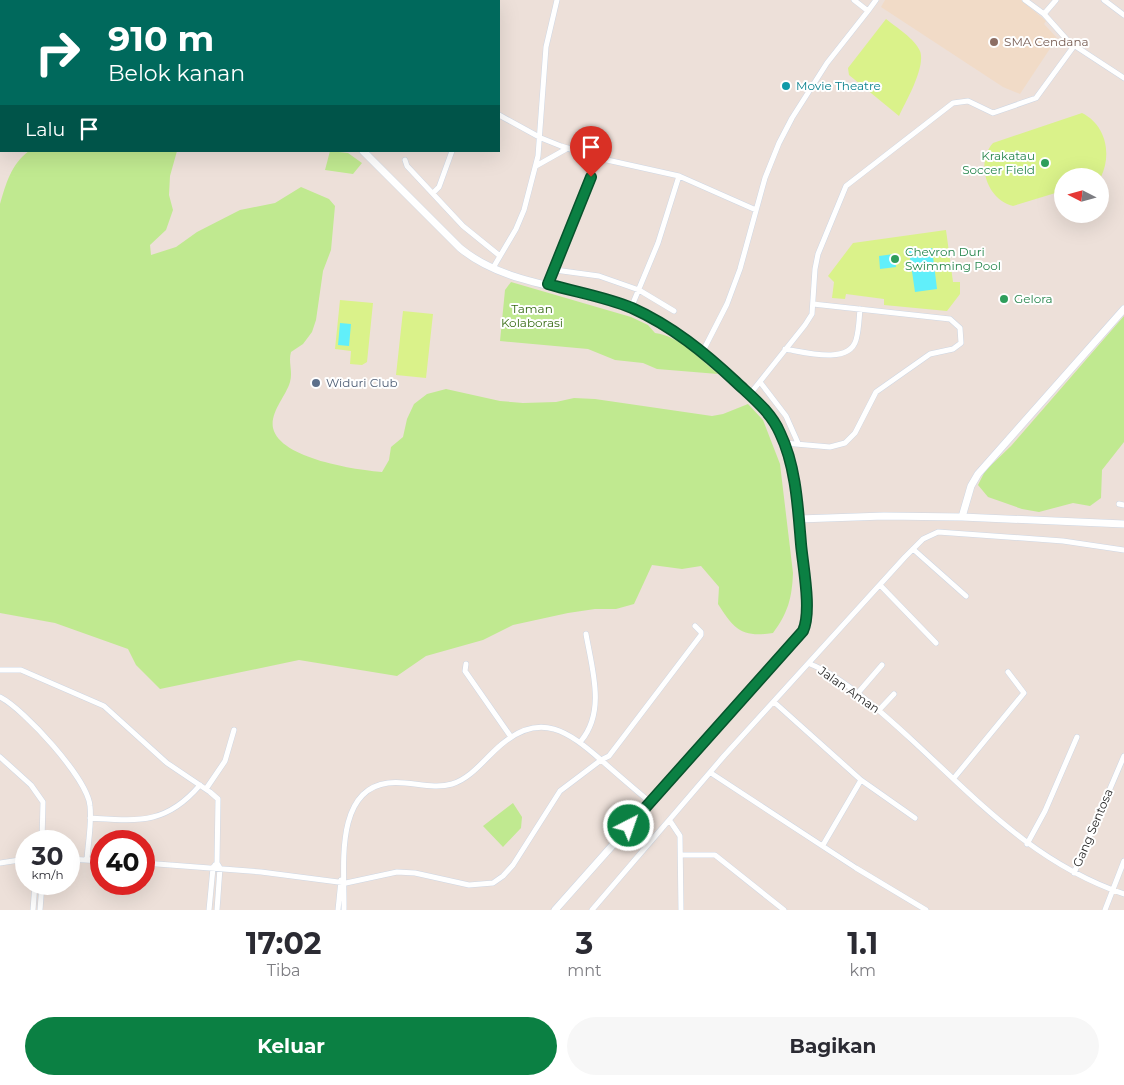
<!DOCTYPE html>
<html lang="id">
<head>
<meta charset="utf-8">
<style>
	body { margin:0; font-family:Montserrat,sans-serif; background:#f7f7f7; color:#2b2b33; height:100vh; display:flex; flex-direction:column; font-size:19px; white-space:nowrap }
	* { box-sizing:border-box; margin:0 }
	p { font-size:16px; color:#7c7c81 }
	.icon { flex:none; width:28px; height:28px; fill:none; stroke:currentColor; stroke-width:2; stroke-linecap:round; stroke-linejoin:round }
	.map { position:relative; height:910px; overflow:hidden }
	.drawer { display:flex; flex-direction:column; background:#fff; flex:1 }
	.drawer>* { flex:none }
	.banner { position:absolute; left:0px; top:0px; width:500px; height:152px; box-shadow:0 5px 20px #0002; background:#00695c; color:#fff; overflow:hidden }
	.needle { width:32px; rotate:276deg }
	.fabs { position:absolute; left:1054px; top:168px; display:grid; gap:10px }
	.fabs a { display:grid; place-items:center; width:55px; height:55px; border-radius:50%; background:#fff; box-shadow:0 5px 20px #0002; font-size:25px }
	.speed { position:absolute; left:15px; top:830px; display:flex; gap:10px; font-size:25px; font-weight:700; text-align:center }
	.speed>* { display:grid; place-content:center; width:65px; height:65px; border-radius:50%; background:#fff; box-shadow:0 5px 20px #0002; line-height:1 }
	.speed small { font-size:12px; font-weight:400 }
	.speed .limit { border:8px solid #d22; background:#fff; color:#111 }
	.pin { position:absolute; display:grid; place-items:center; width:42px; height:42px; color:#fff; margin:-51px -21px; border-radius:50% 50% 50% 0; rotate:-45deg; box-shadow:0 0 5px #0007 }
	.pin .icon { rotate:45deg }
	.me { position:absolute; width:55px; margin:-28px; rotate:41deg; stroke-linejoin:round; filter:drop-shadow(0 0 4px #0008) }
	.turn { display:flex; align-items:center; gap:18px; height:105px; padding:0 25px; font-size:22px }
	.turn .icon { width:65px; height:65px; stroke-width:2.5 }
	.turn b { display:block; font-size:35px; line-height:42px }
	.then { display:flex; align-items:center; height:48px; padding:0 25px; background:#0003; gap:10px; font-size:19px }
	.eta { display:flex; justify-content:space-evenly; align-items:center; height:85px; text-align:center }
	.eta b { font-size:30px; font-weight:700; line-height:35px }
	.button { display:flex; gap:10px; margin-top:auto; padding:10px 25px }
	.button a { flex:1; height:58px; border-radius:30px; background:#0b8043; color:#fff; font-size:20px; font-weight:700; line-height:58px; text-align:center }
	.button a+a { background:#f7f7f7; color:#2b2b33 }
	.map>svg:first-child { display:block }
</style>
</head>
<body>
<div class="map">
<svg width="1124" height="910" viewBox="0 0 1124 910">
	<rect width="100%" height="100%" fill="#ede0d9"/>
	<path fill="#f1dbc7" d="M 885,0 L 1021,0 L 1046,21 L 1044,24 L 1057,38 L 1020,94 L 1003,87 L 881,7 Z"/>
	<path fill="#c0e990" d="M 29,151 L 177,151 L 170,176 L 169,195 L 173,210 L 166,230 L 150,245 L 151,255 L 176,247 L 197,232 L 240,210 L 275,203 L 301,187 L 329,199 L 335,206 L 331,250 L 323,271 L 316,320 L 312,332 L 303,344 L 291,352 C 288,362 293,371 290,382 C 286,396 270,412 273,428 C 280,459 357,470 382,472 L 389,460 L 391,447 L 403,437 L 407,419 L 414,404 L 427,394 L 446,389 L 500,401 L 523,403 L 556,402 L 574,398 L 595,399 L 712,416 L 723,414 L 748,404 L 763,420 L 780,464 L 793,573 C 792,598 788,613 773,633 C 742,638 734,629 718,604 L 719,587 L 701,566 L 682,569 L 652,565 L 634,604 L 616,609 L 595,609 L 568,613 L 513,625 L 483,640 L 426,656 L 397,676 L 299,660 L 160,689 L 136,665 L 128,649 L 55,623 L 0,613 L 0,204 C 6,184 11,164 29,151 Z
		M 330,151 L 348,153 L 362,163 L 353,174 L 325,170 Z
		M 511,282 L 631,317 L 648,325 L 655,333 C 679,336 700,359 718,374 L 657,369 L 643,363 L 615,360 L 588,349 L 500,341 L 505,290 Z
		M 1124,316 L 1124,442 L 1102,470 L 1101,498 L 1090,506 L 1073,503 L 1039,512 L 1022,509 L 988,497 L 978,485 L 985,471 L 1011,446 Z
		M 513,803 L 522,817 L 521,828 L 503,847 L 483,826 Z"/>
	<path fill="#daf28a" d="M 886,19 C 896,27 915,39 920,51 C 926,67 906,101 899,116 L 849,75 L 848,68 Z
		M 1082,113 C 1106,125 1112,154 1101,177 L 1062,176 L 1062,191 L 1013,206 C 987,200 975,163 993,143 Z
		M 946,230 L 953,282 L 960,282 L 960,294 L 947,311 L 884,305 L 884,299 L 846,294 L 845,299 L 832,298 L 834,282 L 828,276 L 853,243 Z
		M 340,300 L 373,303 L 367,362 L 362,365 L 350,364 L 351,351 L 335,349 Z
		M 403,311 L 433,314 L 426,378 L 396,375 Z"/>
	<path fill="#61effa" d="M 932,248 L 937,289 L 915,292 L 909,251 Z
		M 894,254 L 896,267 L 880,269 L 879,256 Z
		M 340,323 L 351,324 L 349,346 L 338,345 Z"/>
	<g fill="none" stroke-linecap="round" stroke-linejoin="round">
		<g stroke="#ced7e4" stroke-width="6">
			<path id="street" d="M 25,0 L 26,1
				M 101,0 L 102,1
				M 854,0 L 868,11 L 876,0
				M 1025,0 L 1044,14 L 1069,42 L 1124,78
				M 1104,0 L 1124,15
				M 240,1 L 240,0
				M 285,1 L 285,0
				M 373,1 L 373,0
				M 463,1 L 463,0
				M 1044,14 L 1056,0
				M 0,85 L 1,87
				M 499,115 L 541,138 L 561,146 L 598,158 L 679,176 L 756,210
				M 0,122 L 1,121
				M 405,160 L 407,166 L 463,226 L 500,256
				M 536,166 L 568,148
				M 433,193 L 439,187 L 452,151
				M 493,268 L 516,229 L 524,210 L 538,156 L 546,47 L 557,0
				M 555,270 L 599,276 L 639,290 L 674,311
				M 548,284 L 598,158
				M 631,308 L 658,243 L 679,176
				M 785,349 C 804,352 849,365 856,340 C 859,330 859,319 860,309
				M 703,351 L 727,304 L 740,269 L 765,178 L 779,143 L 792,118 L 827,63 L 868,11
				M 760,382 L 786,416 L 798,443
				M 750,394 L 805,325 L 812,314 L 815,269 L 818,254 L 846,186 L 953,103 L 968,101 L 993,113 L 1036,98 L 1074,46
				M 784,443 L 830,447 L 845,443 L 855,433 L 876,392 L 930,354 L 953,349 L 961,343 L 960,328 L 950,319 L 813,304
				M 1119,504 L 1124,505
				M 913,549 L 966,596
				M 880,585 L 936,643
				M 466,664 L 465,671 L 511,737
				M 810,664 C 842,676 887,717 913,741 C 980,803 1036,864 1124,894
				M 0,670 L 21,670 L 104,706 L 167,763 L 210,792 L 218,799 L 217,863 L 220,868 L 217,910
				M 857,694 L 882,665
				M 0,697 C 24,709 88,779 90,806 C 92,823 88,842 87,860
				M 774,702 L 861,780 L 915,818
				M 879,710 L 894,694
				M 581,741 C 606,711 592,669 586,634
				M 0,757 L 31,785 L 43,802 L 42,841
				M 711,773 L 856,868 L 926,910
				M 954,778 L 1024,693 L 1008,672
				M 206,789 L 225,761 L 234,730
				M 90,818 C 138,821 166,825 200,785
				M 670,821 L 680,836 L 681,910
				M 1027,844 L 1045,811 L 1077,737
				M 823,845 L 861,780
				M 681,855 L 715,855 L 784,910
				M 69,859 L 101,861
				M 0,863 L 26,859
				M 144,863 L 261,872 L 346,883 L 397,872 L 415,873 L 469,885 L 493,883 L 503,876 L 513,865 L 560,791 L 601,760 L 609,756 L 701,635 L 701,632 L 695,626
				M 1074,873 L 1124,756
				M 33,910 L 35,884
				M 40,910 L 42,884
				M 209,910 L 213,868 L 215,865
				M 338,910 L 341,880
				M 344,910 C 345,871 333,790 388,783 C 409,780 431,790 452,784 C 472,778 486,757 502,744 C 541,711 569,732 601,760 C 617,774 633,788 650,802
				M 592,910 L 724,756 L 905,557 L 923,539 L 938,532 L 1063,541 L 1124,550
				M 1105,910 L 1124,861"/>
		</g>
		<g stroke="#ced7e4" stroke-width="8">
			<path id="secondary" d="M 125,0 L 126,1
				M 363,151 L 460,248 C 507,287 576,286 631,308 C 674,325 759,391 780,433 C 794,460 797,495 799,525 C 801,550 812,610 803,631 L 555,910
				M 962,517 L 971,486 L 978,474 L 1124,309
				M 799,519 L 884,516 L 962,517 L 1124,524"/>
		</g>
		<use href="#street" stroke="#fff" stroke-width="5"/>
		<use href="#secondary" stroke="#fff" stroke-width="7"/>
	</g>
	<g fill="none" stroke-linecap="round" stroke-linejoin="round">
		<g stroke="#07532c" stroke-width="12">
			<path id="route" d="M 591,177 L 548,284 C 575,292 606,297 632,308 C 672,326 705,353 736,382 C 753,398 771,412 780,433 C 796,466 798,508 801,544 C 803,567 812,611 803,631 L 629,826"/>
		</g>
		<use href="#route" stroke="#0b8043" stroke-width="9"/>
	</g>
	<circle fill="#8d6e63" stroke="#fff" stroke-width="2" cx="994" cy="42" r="5"/>
	<circle fill="#0f9aa8" stroke="#fff" stroke-width="2" cx="786" cy="86" r="5"/>
	<g fill="#2e9e5b" stroke="#fff" stroke-width="2">
		<circle cx="1045" cy="163" r="5"/>
		<circle cx="895" cy="259" r="5"/>
		<circle cx="1004" cy="299" r="5"/>
	</g>
	<circle fill="#5c6f8a" stroke="#fff" stroke-width="2" cx="316" cy="383" r="5"/>
	<g text-anchor="middle" stroke-width="4" stroke-linejoin="round" paint-order="stroke">
		<g font-size="12" fill="#785e54" stroke="#fff" text-anchor="start">
			<text x="1004" y="46">SMA Cendana</text>
		</g>
		<g font-size="12" fill="#0d838f" stroke="#fff" text-anchor="start">
			<text x="796" y="90">Movie Theatre</text>
		</g>
		<g font-size="12" fill="#27864d" stroke="#fff" text-anchor="start">
			<text x="1035" y="160" text-anchor="end">Krakatau<tspan x="1035" dy="14">Soccer Field</tspan></text>
			<text x="905" y="256">Chevron Duri<tspan x="905" dy="14">Swimming Pool</tspan></text>
			<text x="1014" y="303">Gelora</text>
		</g>
		<g font-size="12" fill="#376c13" stroke="#fff">
			<text x="532" y="313">Taman<tspan x="532" dy="14">Kolaborasi</tspan></text>
		</g>
		<g font-size="12" fill="#4e5e75" stroke="#fff" text-anchor="start">
			<text x="326" y="387">Widuri Club</text>
		</g>
		<g font-size="12" fill="#292929" stroke="#fff">
			<text transform="translate(849 690) rotate(35)" y="4">Jalan Aman</text>
			<text transform="translate(1093 828) rotate(-67)" y="4">Gang Sentosa</text>
		</g>
	</g>
</svg>
<div class="fabs">
<a><svg class="needle" viewBox="-14 -14 28 28"><path d="M0-13l5 13h-10z" fill="#e53935"/><path d="M0 13l5-13h-10z" fill="#7c7c81"/></svg></a>
</div>
<div class="speed"><div>30<small>km/h</small></div><div class="limit">40</div></div>
<div class="pin" style="left:591px;top:177px;background:#d93025"><svg class="icon" aria-label="arrive" viewBox="0 0 24 24"><path d="M6 21V4h12l-3 4 3 4H6"/></svg></div>
<svg class="me" style="left:629px;top:826px" viewBox="-20 -20 40 40"><circle r="17" fill="#0b8043" stroke="#fff" stroke-width="3"/><path d="M0-11L8 9 0 5-8 9z" fill="#fff"/></svg>
<div class="banner">
<div class="turn"><svg class="icon" aria-label="right" viewBox="0 0 24 24"><path d="M7 20v-9h11M14 6l5 5-5 5"/></svg><div><b>910 m</b>Belok kanan</div></div>
<div class="then">Lalu<svg class="icon" aria-label="arrive" viewBox="0 0 24 24"><path d="M6 21V4h12l-3 4 3 4H6"/></svg></div>
</div>
</div>
<section class="drawer">
<div class="eta">
<div><b>17:02</b><p>Tiba</p></div>
<div><b>3</b><p>mnt</p></div>
<div><b>1.1</b><p>km</p></div>
</div>
<div class="button"><a>Keluar</a><a>Bagikan</a></div>
</section>
</body>
</html>
